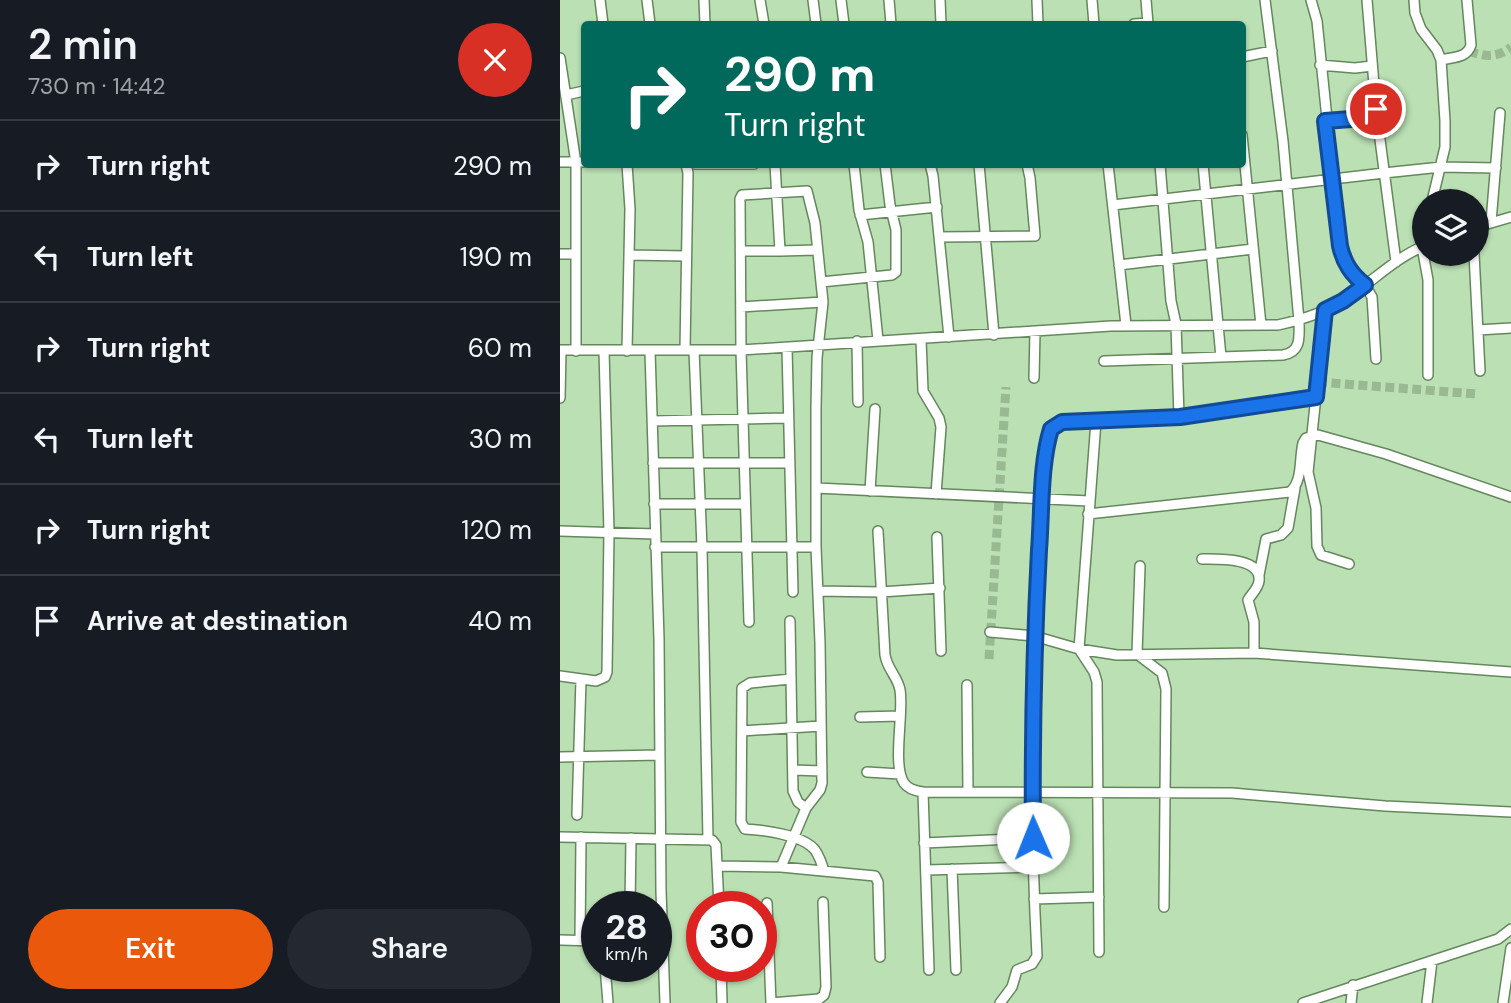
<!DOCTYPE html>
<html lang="en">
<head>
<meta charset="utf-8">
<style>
	body { margin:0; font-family:"DM Sans",sans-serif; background:#242831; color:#f1f3f6; height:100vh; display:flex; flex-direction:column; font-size:26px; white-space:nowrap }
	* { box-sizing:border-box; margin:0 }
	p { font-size:23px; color:#9ea1a6 }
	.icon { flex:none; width:38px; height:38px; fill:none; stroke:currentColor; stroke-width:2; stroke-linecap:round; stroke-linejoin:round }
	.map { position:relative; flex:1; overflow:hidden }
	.drawer { display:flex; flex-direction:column; background:#171b24; width:560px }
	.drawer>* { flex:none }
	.guide { position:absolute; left:21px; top:21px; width:665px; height:147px; border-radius:7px; box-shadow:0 2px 5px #0004; background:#00695c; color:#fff; overflow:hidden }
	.buttons { position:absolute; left:852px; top:189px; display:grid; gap:14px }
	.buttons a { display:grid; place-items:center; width:77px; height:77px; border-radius:50%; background:#171b24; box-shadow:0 2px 5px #0004; font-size:35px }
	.speed { position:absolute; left:21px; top:891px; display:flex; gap:14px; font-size:35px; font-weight:700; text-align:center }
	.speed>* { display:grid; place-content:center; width:91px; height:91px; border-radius:50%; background:#171b24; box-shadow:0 2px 5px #0004; line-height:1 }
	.speed small { font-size:18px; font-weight:400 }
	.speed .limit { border:10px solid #d22; background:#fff; color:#111 }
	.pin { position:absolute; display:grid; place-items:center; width:60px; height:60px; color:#fff; margin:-30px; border:4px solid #fff; border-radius:50%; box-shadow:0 2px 7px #0007 }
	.me { position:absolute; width:77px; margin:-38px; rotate:359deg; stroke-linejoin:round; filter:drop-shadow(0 0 5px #0008) }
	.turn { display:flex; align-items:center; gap:24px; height:147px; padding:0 28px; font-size:32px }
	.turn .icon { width:91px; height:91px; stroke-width:2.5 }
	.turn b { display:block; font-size:49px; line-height:60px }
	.round { display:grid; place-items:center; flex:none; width:74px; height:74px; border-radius:37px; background:#242831 }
	.headline { display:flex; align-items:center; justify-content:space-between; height:119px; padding:0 28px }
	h1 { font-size:42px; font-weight:600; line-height:52px }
	.action { display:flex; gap:14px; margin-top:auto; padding:14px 28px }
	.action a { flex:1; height:80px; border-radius:42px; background:#ea580c; color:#fff; font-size:28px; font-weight:600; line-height:80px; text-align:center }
	.action a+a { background:#242831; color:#f1f3f6 }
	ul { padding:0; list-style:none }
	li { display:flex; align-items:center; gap:21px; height:91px; padding:0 28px; border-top:2px solid #363941 }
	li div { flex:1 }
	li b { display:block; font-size:26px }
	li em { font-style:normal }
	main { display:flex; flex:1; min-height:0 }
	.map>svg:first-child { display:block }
</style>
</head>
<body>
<main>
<section class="drawer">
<div class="headline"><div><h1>2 min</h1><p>730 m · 14:42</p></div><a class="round" style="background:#d93025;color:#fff"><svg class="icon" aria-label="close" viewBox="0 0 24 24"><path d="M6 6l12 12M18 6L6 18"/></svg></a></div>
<ul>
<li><svg class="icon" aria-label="right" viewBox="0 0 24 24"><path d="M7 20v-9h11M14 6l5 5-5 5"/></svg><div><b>Turn right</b></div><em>290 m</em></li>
<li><svg class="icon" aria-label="left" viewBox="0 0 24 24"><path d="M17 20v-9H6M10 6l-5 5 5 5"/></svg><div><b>Turn left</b></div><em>190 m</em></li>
<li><svg class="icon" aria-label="right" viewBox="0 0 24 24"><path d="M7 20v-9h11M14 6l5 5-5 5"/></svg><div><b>Turn right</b></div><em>60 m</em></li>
<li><svg class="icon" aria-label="left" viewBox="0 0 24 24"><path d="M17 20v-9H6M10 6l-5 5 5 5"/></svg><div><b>Turn left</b></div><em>30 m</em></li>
<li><svg class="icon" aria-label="right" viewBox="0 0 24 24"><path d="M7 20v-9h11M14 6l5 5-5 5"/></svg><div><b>Turn right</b></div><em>120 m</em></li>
<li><svg class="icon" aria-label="arrive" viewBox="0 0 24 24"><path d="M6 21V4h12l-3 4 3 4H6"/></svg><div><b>Arrive at destination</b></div><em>40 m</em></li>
</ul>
<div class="action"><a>Exit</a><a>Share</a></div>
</section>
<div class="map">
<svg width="951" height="1003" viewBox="0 0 951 1003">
	<rect width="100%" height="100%" fill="#bbe0b4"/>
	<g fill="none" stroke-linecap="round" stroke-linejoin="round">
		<path stroke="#99b993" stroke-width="9" stroke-dasharray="9 4.5" stroke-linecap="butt" d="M 909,51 C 925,57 937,58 951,47
			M 758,382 L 917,394
			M 429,659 L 446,387"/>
		<g stroke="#65875e" stroke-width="12">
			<path id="minor" d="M 40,0 L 43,24
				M 87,0 L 90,24
				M 144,0 L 145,24
				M 200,0 L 204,24
				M 253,0 L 256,24
				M 281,0 L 284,24
				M 329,0 L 331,24
				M 380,0 L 381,24
				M 477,0 L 478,24
				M 532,0 L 534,24
				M 586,0 L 588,24
				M 751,0 L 757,21 L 780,246 L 784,260 L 790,271 L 805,285 L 812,297 L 816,359
				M 807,0 L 816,109 L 836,262
				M 854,0 L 855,13 L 861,29 L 877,50 L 881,60 L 885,121 L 885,147 L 872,201
				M 574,24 L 588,23
				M 682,57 L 712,51
				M 0,58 L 16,163 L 16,351
				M 881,60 C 894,57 907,58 911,45 L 907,0
				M 760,65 L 795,68 L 812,66
				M 6,95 L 24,91
				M 765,121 L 817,117
				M 682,135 L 701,325
				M 0,162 L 24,162
				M 67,164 L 70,209 L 67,351
				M 135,164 L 194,164
				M 215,164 L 220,251 L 257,250
				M 294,164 L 299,210 L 308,242 L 318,340
				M 370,164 L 373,176 L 389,337
				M 419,164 L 434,335
				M 548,164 L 566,325
				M 600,164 L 611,301 L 616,324 L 619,417
				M 643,164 L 661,357
				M 553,205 L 824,173 L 881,167 L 936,168
				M 300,215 L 377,207
				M 931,222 L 940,113
				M 917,227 L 951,217
				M 380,237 L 475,236 L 470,178 L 467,164
				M 862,247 L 868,280 L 868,375
				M 181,251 L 220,251
				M 0,254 L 15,254
				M 914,254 L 920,371
				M 69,255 L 126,256
				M 559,265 L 693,249
				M 261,282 L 332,275 L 336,272 L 336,230 L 330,205 L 325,164
				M 181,307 L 263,302
				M 765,310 L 748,472 L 756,508 L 757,546 L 761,555 L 789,564
				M 918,330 L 951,328
				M 361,339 L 363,391 L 379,418 L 381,427 L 376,494
				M 297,341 L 298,402
				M 227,348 L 233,592
				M 0,350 L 181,350 L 551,326 L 718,325 C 741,320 766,312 786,299 C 812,282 835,258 864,246
				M 125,350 L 128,173 L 126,164
				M 134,350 L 142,548 L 148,839
				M 90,351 L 99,639 L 101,891 L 105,1003
				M 544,361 L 723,355 C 742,352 739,336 739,321 L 723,141 L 705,0
				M 474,378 L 475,331
				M 0,398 L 1,350
				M 92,421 L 228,418
				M 536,421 L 519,649 L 534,672 L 537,682 L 539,952
				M 93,463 L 228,463
				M 256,488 L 529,501
				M 310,491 L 315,409
				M 94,504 L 185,504
				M 528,514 L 730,492 C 743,481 739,459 743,443 L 746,438 L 758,435 L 826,454 L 951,497
				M 0,531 L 95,534
				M 318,531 L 325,655 C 327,669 338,677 340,690 C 344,713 332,765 344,783 C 348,789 356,791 363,792 L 672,793 L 825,806 L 951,812
				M 377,537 L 381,651
				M 95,547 L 256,547
				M 642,559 C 657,559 702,557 699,581 C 698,589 692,593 688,600 L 694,622 L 694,653
				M 580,566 L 577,654 L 602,673 L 606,689 L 604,907
				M 699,575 L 706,539 L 721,535 L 728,528 L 735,488
				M 258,591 L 321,592 L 380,588
				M 230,621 L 233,791 L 238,802 L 246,808
				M 189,622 L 181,350 L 180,199 L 182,195 L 247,191 L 255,223 L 263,302 L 257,358 L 256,408 L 256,547 L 260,643 L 262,783 L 260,790 L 246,808 L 221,867
				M 430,632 L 474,636 L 519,649 L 557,655 L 694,653 L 951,672
				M 0,676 L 36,681 L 45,677 L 47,672 L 49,532 L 44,351
				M 231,679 L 190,683 L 182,688 L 181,822 L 185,829 C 204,830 243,835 255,850 C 259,856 262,864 264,871
				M 407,685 L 408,792
				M 300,717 L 340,716
				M 182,731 L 261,726
				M 0,757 L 100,755
				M 233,770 L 262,771
				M 307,772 L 340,774
				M 363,792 L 369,970
				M 17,815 L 21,679
				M 0,837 L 152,840 L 156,845 L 159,906
				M 364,843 L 473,838
				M 158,866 L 221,867 L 315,876 L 318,882 L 320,957
				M 392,869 L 396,970
				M 366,870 L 474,867
				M 474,899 L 539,897
				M 207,903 L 211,1003
				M 70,906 L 71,838
				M 0,940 L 37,941
				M 20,940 L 21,837
				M 45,966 L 48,1003
				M 161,966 L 162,1003
				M 211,1003 L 259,999 L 264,995 L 266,987 L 263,902
				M 440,1003 L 452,987 L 457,970 L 472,964 L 477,956 C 470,826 471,696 478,566 C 481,524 480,468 491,429 L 502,422 L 619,417 L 756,397
				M 743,1003 L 938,939 L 951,929
				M 791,1003 L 793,985
				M 867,1003 L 872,961
				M 943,1003 L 951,948"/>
		</g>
		<use href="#minor" stroke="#fff" stroke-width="9"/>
	</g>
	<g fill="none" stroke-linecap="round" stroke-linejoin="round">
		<g stroke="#114b97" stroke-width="18">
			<path id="route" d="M 473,838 C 472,742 474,646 479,550 C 482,512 480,465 491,429 L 502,422 L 620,417 L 756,397 L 765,310 L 783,301 L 805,285 C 791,274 784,263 780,246 L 765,121 L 817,117 L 816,109"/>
		</g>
		<use href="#route" stroke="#1a73e8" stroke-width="12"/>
	</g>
</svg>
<div class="buttons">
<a><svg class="icon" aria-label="layers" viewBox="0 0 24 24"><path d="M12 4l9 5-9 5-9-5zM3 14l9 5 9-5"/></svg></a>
</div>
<div class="speed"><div>28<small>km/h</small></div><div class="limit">30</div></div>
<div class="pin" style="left:816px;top:109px;background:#d93025"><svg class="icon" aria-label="arrive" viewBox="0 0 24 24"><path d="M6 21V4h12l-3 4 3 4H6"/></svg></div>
<svg class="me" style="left:473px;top:838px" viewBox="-20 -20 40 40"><circle r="19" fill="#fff"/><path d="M0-13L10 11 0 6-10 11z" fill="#1a73e8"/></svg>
<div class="guide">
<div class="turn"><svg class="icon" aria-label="right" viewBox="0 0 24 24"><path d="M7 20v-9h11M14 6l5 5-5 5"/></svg><div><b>290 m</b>Turn right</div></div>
</div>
</div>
</main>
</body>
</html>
